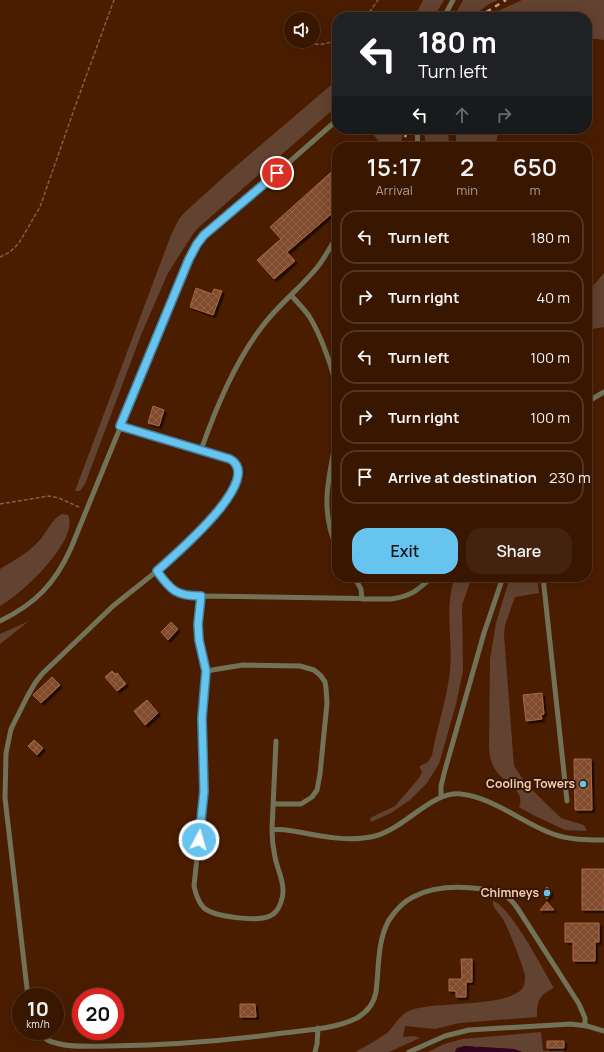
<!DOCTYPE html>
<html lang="en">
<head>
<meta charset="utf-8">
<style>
	body { margin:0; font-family:Manrope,sans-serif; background:#43230f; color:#f1f3f6; height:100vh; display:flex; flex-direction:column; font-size:15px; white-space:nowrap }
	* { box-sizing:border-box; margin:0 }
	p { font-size:13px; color:#ab9f99 }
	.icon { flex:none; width:22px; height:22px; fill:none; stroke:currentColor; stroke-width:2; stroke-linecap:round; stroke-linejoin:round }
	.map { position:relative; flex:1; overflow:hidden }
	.panel { position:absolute; left:332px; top:142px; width:260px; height:440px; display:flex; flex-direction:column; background:#381600; border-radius:16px; box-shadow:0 4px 16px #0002,0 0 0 1px #523522 }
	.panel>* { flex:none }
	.banner { position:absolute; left:332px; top:12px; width:260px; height:122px; border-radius:16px; box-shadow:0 4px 16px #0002,0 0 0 1px #523522; background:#202124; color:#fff; overflow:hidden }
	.tools { position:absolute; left:284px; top:12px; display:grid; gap:8px }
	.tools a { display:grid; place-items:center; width:36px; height:36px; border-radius:50%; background:#381600; box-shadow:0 4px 16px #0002,0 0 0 1px #523522; font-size:20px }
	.speed { position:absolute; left:12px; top:988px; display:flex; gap:8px; font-size:20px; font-weight:700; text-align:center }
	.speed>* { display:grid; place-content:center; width:52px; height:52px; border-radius:50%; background:#381600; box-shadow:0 4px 16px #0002,0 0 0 1px #523522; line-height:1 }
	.speed small { font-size:10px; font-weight:400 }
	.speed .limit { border:6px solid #d22; background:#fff; color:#111 }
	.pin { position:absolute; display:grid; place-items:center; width:34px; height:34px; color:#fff; margin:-17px; border:2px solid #fff; border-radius:50%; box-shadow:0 1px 4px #0007 }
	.me { position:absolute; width:44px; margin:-22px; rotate:6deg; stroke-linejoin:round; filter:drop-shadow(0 0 3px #0008) }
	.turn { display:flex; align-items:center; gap:14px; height:84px; padding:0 20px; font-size:18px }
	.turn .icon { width:52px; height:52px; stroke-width:2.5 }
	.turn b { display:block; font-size:28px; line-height:34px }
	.lanes { display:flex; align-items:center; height:38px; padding:0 20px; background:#0003; justify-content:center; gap:20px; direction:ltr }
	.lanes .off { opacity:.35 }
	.eta { display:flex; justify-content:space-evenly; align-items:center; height:68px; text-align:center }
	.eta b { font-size:24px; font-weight:600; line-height:28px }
	.button { display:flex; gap:8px; margin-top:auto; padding:8px 20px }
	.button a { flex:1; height:46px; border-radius:16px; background:#67c4ef; color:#111; font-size:16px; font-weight:600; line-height:46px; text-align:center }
	.button a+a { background:#43230f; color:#f1f3f6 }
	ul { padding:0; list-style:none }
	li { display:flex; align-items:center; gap:12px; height:54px; margin:0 8px 6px; padding:0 12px; border:2px solid #523522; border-radius:16px }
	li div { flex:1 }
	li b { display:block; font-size:15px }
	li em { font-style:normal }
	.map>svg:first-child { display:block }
</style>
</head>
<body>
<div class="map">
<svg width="604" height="1052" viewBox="0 0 604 1052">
	<defs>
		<pattern id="water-waves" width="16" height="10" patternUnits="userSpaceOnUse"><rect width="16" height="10" fill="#33021e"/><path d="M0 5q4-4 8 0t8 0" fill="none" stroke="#51263c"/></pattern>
		<pattern id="building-cross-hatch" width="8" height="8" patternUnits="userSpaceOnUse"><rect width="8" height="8" fill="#814c2d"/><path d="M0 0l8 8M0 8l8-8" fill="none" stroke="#936449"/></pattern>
		<filter id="shadow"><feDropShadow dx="2.5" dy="2.5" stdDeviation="0" flood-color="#0009"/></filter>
	</defs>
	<rect width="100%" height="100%" fill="#4a1d00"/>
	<path fill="#624230" d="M 423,0 L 444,0 L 434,17 L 411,17 L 418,10 Z
		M 463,0 L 498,0 L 489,4 L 472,17 L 454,17 Z
		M 522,0 L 604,0 L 604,40 L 587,38 L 587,17 L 490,17 L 500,10 Z
		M 337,80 L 337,106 L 198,228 L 193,234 L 168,273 L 141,335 L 85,484 L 80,491 L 75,491 L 171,235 L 179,219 L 184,213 L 228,173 Z
		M 372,129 L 403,129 L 401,147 L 384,147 L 370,131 Z
		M 424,129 L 448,129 L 449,147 L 426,147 Z
		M 456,129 L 499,129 L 495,147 L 456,147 Z
		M 604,273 L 604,327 L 587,330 L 587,293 Z
		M 62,514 L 68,515 C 80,540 21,595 0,606 L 0,569 C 13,561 28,553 38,542 C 47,533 51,519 62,514 Z
		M 455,577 L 472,577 L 462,605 L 463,671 L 456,704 L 439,764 L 427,783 L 410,800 L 391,813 L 371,822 L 370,818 L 395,806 L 419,778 L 422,772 L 420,768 L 420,766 L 428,762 L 432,755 C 437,727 447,699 450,671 C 453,640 444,607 455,577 Z
		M 510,577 L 537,577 L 539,593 L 515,597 L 505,625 L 504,635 L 514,766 L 526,784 L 561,818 L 584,825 L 587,831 L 565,830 L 533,815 L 519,807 C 526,791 505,783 497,772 C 491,765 490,757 489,748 L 490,659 L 496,623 Z
		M 29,621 L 0,644 L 0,634 Z
		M 493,901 C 512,908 542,968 554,988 C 539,995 537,1001 537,1017 L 460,1023 L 435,1029 L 405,1026 L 403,1037 L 414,1036 L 420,1038 L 389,1052 L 355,1052 C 366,1046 377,1040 387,1033 C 396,1025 398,1015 411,1010 C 436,1001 504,1008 522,989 C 525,985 525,980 525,975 C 519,956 512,937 503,919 C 500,914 491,906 493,901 Z
		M 541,1032 L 543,1051 L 564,1050 L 563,1052 L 522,1052 L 514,1049 L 464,1046 L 457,1048 L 455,1052 L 428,1052 L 444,1044 L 462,1039 Z"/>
	<path fill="url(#water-waves)" d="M 464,1046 L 514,1049 L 522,1052 L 455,1052 L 457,1048 Z"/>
	<path fill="url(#building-cross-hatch)" stroke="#aa6841" filter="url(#shadow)" d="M 337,167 L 337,209 L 287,252 L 295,261 L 274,279 L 257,260 L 281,239 L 270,227 Z
		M 196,288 L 212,294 L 214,289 L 222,291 L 213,315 L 190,307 Z
		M 153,406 L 164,410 L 159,426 L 148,423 Z
		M 171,622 L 178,629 L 168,640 L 161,632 Z
		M 112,671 L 115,674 L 117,673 L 126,684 L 117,691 L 105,677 Z
		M 52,677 L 60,685 L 41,703 L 33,695 Z
		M 542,693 L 544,714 L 541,715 L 542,719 L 526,721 L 523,695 Z
		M 147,700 L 158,713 L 145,725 L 134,711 Z
		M 34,740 L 43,748 L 37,755 L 28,746 Z
		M 574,759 L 591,759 L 592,810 L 575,810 Z
		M 582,869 L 604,869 L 604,910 L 582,910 Z
		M 547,887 L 551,892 L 547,899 L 543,893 Z
		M 547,902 L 554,910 L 540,910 Z
		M 565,923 L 599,923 L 599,942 L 595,942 L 595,961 L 573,961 L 573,942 L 565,942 Z
		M 461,959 L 472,959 L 472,982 L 466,982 L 466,997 L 456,997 L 456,991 L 449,991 L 449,979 L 462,979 Z
		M 240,1004 L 255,1004 L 256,1017 L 240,1017 Z
		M 547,1041 L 564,1041 L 564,1048 L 547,1048 Z"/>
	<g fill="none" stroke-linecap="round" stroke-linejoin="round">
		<path stroke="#865c43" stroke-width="1.5" stroke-dasharray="4 2" stroke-linecap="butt" d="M 366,17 L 378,0
			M 297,41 C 312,45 323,46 337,40
			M 0,257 L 10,252 L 19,243 L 40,207 L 76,104 L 114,0
			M 0,504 L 49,496 L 59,498 L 81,508"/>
		<path stroke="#717258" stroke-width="5" d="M 444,17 L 453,0
			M 417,129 L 418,147
			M 291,295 C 297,302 304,309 309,316 C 321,335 332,367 337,389
			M 587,402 L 604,392
			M 337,436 C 329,476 319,509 337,548
			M 201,450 C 216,408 234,364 261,328 C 277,306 298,290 315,270 C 324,260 329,248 337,237
			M 157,571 C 170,591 177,596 201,596 L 199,614 L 199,640 L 206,671 L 202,718 L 204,791 L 194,886 C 196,894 198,902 204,908 C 215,917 257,922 270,916 C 275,914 279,908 281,902 C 287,887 278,872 275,857 C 273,848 272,839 272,830
			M 354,577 L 361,589 L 362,599
			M 543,577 L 567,801
			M 201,596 L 391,599 C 411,596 417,591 432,577
			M 0,621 C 35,604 55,584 71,548 L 189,259 L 197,244 L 203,235 L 254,193 L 337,120
			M 206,671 L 243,665 L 300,666 L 314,670 L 321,676 L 325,682 L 326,688 L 327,703 L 320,774 L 317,790 L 312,797 L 301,804 L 274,804
			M 276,741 L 272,830 C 282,828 290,831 299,832 C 324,837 351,842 375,836 C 406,828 431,791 461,794 C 495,798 522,823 553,834 C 570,840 586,840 604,840
			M 441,797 L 441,786 L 445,770 L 484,633 L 503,577
			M 28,997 L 5,798 L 6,753 L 11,729 L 27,697 L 35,683 L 42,674 L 113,606 L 157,571 L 195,535 L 219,510 L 230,496 L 237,479 L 238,467 L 236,464 L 230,459 L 120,425
			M 39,1031 C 43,1037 48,1042 56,1043 C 73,1048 93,1046 110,1046 C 168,1045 225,1041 283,1033 C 307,1030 335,1029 357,1018 C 367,1012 374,1004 376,992 C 379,969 377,941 389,920 C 395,911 403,902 413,897 C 434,886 459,886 482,889 C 489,890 496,891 503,894 C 509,897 514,903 518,909 L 579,1004 L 585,1018 L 585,1025
			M 315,1052 L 317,1044 L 318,1028
			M 409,1052 L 445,1036 L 469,1030 L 571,1024 L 587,1026 L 604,1031"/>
		<path stroke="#c49d86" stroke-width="2.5" stroke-dasharray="5 5" stroke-linecap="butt" d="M 478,17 L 506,0
			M 403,147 L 407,129"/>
	</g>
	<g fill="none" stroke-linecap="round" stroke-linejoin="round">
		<g stroke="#437f9b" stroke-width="10">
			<path id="route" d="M 199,840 L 204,791 L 202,718 L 206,671 L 199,640 L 198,624 L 201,596 C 177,596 171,591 157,571 C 172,557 266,479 230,459 L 120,426 L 189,259 L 197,244 L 204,235 L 277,173"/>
		</g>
		<use href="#route" stroke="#67c4ef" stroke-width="7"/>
	</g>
	<g fill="#67c4ef" stroke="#381804" stroke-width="1.5">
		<circle cx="583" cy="784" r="4"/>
		<circle cx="547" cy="893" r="4"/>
	</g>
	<g text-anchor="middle" stroke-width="4" stroke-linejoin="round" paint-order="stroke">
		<g font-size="12" font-weight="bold" fill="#f0cbb7" stroke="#381804" text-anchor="end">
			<text x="575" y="788">Cooling Towers</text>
			<text x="539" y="897">Chimneys</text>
		</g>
	</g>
</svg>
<div class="tools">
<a><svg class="icon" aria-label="sound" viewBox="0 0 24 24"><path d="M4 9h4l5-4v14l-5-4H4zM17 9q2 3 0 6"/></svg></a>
</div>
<div class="speed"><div>10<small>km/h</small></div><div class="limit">20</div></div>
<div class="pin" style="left:277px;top:173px;background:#d93025"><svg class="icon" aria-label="arrive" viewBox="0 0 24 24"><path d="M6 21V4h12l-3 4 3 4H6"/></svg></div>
<svg class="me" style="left:199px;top:840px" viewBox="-20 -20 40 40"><circle r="17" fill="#67c4ef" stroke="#fff" stroke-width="3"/><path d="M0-11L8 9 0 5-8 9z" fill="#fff"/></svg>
<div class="banner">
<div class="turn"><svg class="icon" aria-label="left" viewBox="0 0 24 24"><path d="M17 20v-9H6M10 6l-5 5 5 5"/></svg><div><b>180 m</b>Turn left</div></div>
<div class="lanes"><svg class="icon" aria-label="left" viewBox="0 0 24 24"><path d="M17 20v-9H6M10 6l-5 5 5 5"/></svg><svg class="icon off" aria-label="ahead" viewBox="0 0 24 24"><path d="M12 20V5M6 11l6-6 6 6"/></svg><svg class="icon off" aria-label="right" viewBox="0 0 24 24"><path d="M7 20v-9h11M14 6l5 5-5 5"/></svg></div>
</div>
<section class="panel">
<div class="eta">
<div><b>15:17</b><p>Arrival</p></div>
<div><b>2</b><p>min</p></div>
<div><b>650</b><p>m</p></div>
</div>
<ul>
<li><svg class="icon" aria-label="left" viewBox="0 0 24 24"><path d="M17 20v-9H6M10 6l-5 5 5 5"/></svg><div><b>Turn left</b></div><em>180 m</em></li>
<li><svg class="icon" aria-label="right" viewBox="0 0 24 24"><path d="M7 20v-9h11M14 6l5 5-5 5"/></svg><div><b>Turn right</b></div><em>40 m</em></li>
<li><svg class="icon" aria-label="left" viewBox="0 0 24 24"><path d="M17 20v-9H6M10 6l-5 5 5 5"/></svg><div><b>Turn left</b></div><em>100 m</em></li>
<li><svg class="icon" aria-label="right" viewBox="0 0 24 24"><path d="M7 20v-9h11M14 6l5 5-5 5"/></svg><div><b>Turn right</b></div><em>100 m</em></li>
<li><svg class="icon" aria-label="arrive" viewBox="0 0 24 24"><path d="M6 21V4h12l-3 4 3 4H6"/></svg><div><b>Arrive at destination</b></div><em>230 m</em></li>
</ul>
<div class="button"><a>Exit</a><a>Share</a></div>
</section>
</div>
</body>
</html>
